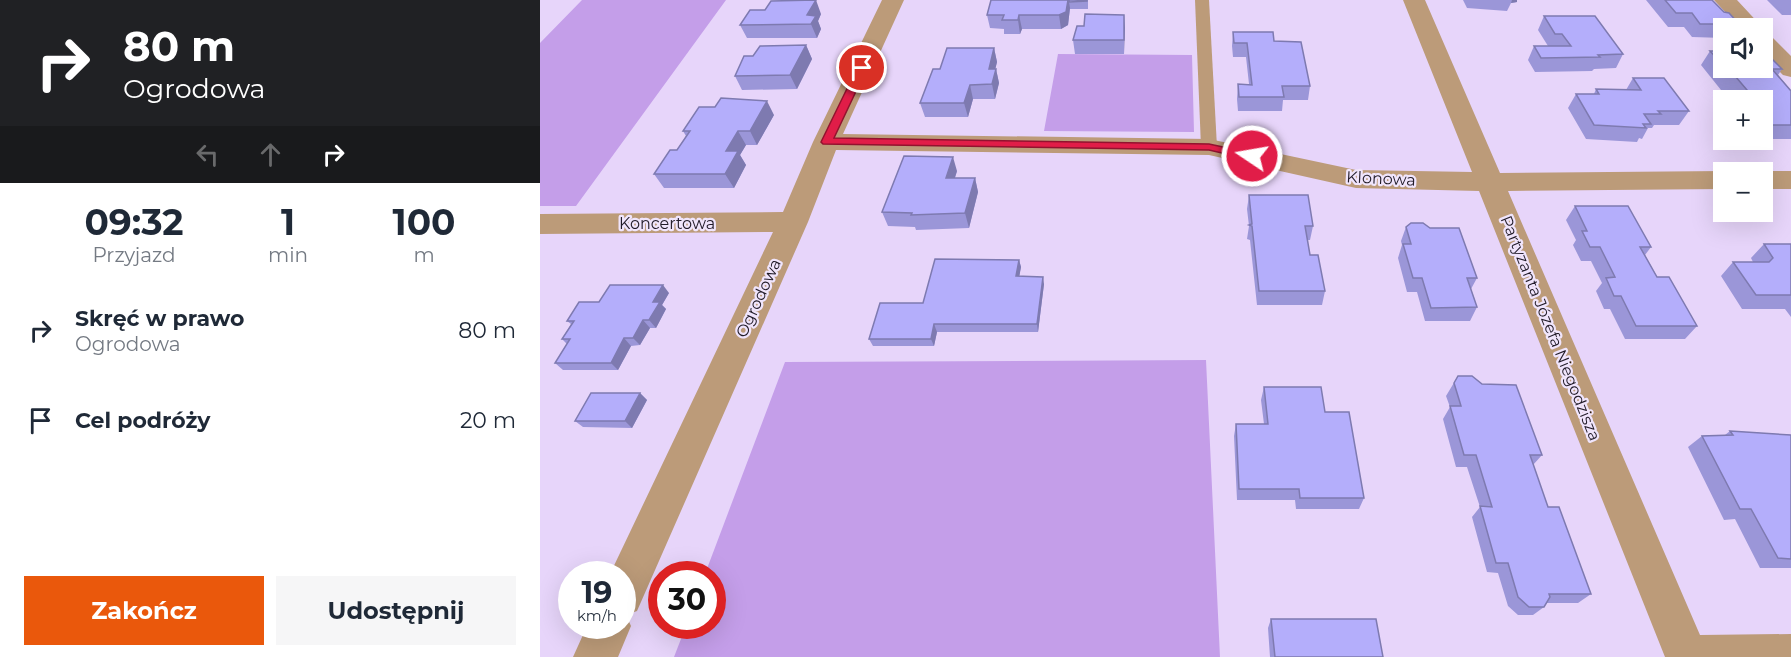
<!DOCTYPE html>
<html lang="pl">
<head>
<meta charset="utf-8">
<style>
	body { margin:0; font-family:Montserrat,sans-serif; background:#f6f6f7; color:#1f2937; height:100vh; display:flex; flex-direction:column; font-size:22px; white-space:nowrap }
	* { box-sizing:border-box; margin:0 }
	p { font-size:20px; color:#747a83 }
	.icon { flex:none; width:33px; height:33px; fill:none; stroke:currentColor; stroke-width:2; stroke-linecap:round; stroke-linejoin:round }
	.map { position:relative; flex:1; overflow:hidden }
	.side { display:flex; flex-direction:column; background:#fff; width:540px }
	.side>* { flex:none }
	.hud { background:#202124; color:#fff; overflow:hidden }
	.fabs { position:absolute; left:1173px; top:18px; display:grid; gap:12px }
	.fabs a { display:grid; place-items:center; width:60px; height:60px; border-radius:0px; background:#fff; box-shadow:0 6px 24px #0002; font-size:30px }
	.speed { position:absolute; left:18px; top:561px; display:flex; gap:12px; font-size:30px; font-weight:700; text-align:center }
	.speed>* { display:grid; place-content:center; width:78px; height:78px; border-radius:50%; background:#fff; box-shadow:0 6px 24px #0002; line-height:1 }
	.speed small { font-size:15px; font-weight:400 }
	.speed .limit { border:9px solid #d22; background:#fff; color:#111 }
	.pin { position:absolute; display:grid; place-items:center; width:51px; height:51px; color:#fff; margin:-26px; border:3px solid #fff; border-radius:50%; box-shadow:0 2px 6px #0007 }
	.me { position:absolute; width:66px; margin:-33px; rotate:282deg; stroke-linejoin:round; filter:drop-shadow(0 0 4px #0008) }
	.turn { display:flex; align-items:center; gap:21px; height:126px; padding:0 24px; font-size:27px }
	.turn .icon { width:78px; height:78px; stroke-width:2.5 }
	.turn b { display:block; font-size:42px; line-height:51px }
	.lanes { display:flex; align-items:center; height:57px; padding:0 24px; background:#0003; justify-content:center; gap:30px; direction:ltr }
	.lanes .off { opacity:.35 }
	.eta { display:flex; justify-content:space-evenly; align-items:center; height:102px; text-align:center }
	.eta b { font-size:36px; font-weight:700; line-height:42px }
	.primary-button { display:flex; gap:12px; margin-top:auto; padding:12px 24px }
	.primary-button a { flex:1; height:69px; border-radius:0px; background:#ea580c; color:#fff; font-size:24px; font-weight:700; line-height:69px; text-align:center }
	.primary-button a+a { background:#f6f6f7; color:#1f2937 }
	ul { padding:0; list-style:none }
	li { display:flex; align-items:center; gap:18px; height:90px; padding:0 24px }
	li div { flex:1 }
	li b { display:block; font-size:22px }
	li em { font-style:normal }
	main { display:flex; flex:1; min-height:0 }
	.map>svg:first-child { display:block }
</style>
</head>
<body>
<main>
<section class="side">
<div class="hud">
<div class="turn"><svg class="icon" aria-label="right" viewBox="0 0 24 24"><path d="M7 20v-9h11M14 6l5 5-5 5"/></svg><div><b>80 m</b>Ogrodowa</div></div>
<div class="lanes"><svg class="icon off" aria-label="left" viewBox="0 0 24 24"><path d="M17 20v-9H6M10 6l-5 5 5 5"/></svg><svg class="icon off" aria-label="ahead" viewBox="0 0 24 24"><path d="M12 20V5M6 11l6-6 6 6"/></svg><svg class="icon" aria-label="right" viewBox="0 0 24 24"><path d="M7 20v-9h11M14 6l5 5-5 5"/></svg></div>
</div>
<div class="eta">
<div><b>09:32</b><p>Przyjazd</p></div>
<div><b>1</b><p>min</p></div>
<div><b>100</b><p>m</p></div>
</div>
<ul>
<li><svg class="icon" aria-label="right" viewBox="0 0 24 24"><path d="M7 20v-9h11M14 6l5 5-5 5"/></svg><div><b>Skręć w prawo</b><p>Ogrodowa</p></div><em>80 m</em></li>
<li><svg class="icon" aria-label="arrive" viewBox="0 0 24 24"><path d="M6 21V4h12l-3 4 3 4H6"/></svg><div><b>Cel podróży</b></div><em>20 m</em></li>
</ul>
<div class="primary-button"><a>Zakończ</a><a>Udostępnij</a></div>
</section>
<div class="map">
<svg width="1251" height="657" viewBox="0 0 1251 657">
	<rect width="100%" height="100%" fill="#e7d5fa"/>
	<path fill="#c49ee9" d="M 42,0 L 186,0 L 36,206 L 0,206 L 0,43 Z
		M 518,54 L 652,55 L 654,132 L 504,131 Z
		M 666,360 L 680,657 L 134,657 L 146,626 L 172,626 L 172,574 L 165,574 L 245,362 Z"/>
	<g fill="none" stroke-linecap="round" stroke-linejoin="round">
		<path fill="#bc9b79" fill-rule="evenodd" d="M 655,0 L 669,0 L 677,147 L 675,151 L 663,151 L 661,147 Z"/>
		<path fill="#bc9b79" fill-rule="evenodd" d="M 342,0 L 364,0 L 303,134 L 669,139 L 816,170 L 932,172 L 863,0 L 885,0 L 960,173 L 1184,171 L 1190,172 L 1184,172 L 1184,189 L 968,191 L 1160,635 L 1251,634 L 1251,657 L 1125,657 L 939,191 L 816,188 L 669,155 L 296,150 L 268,222 L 97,611 L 86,615 L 91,626 L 78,657 L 33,657 L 47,626 L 82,626 L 82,574 L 70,574 L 233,232 L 0,234 L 0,214 L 243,212 L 273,142 Z
			M 1174,0 L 1197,0 L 1223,28 L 1200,28 Z
			M 1222,33 L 1230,35 L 1251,56 L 1251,77 L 1243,75 L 1222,54 Z
			M 1222,171 L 1251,171 L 1251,189 L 1222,189 L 1222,172 L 1216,172 Z"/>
	</g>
	<path fill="#9b96d8" d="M 451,0 L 548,0 L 548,9 L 530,9 L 530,8 L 528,25 L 521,29 L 482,29 L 480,34 L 464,34 L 464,29 L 450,28 L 447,15 Z
		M 923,0 L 977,0 L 977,2 L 971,3 L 967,11 L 927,8 Z
		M 1106,0 L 1172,0 L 1184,12 L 1199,24 L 1196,28 L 1184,28 L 1184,38 L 1152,37 L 1144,27 L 1128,27 Z
		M 1227,0 L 1251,0 L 1251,15 L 1242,15 Z
		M 281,14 L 278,21 L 281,29 L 277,38 L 207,38 L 200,25 Z
		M 584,15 L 584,54 L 535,54 L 533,40 L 544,26 Z
		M 1004,16 L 1083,54 L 1076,68 L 1054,69 L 1052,71 L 995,72 L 988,60 L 994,46 L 1008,46 L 998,30 Z
		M 693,32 L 734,41 L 770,86 L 768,100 L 743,100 L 742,111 L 698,111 L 697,99 L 698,84 L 709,84 L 706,57 L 693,57 L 692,46 Z
		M 266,45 L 272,59 L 257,89 L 202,90 L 195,76 L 213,56 Z
		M 454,48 L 457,62 L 455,69 L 456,69 L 459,83 L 455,99 L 433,99 L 428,117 L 385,117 L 380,103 L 400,69 Z
		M 1170,51 L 1184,51 L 1184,68 L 1222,68 L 1242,69 L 1238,75 L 1251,91 L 1251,139 L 1222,139 L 1222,100 L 1194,100 L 1185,90 L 1181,90 L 1161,65 Z
		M 1093,78 L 1149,111 L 1139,125 L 1114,125 L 1112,128 L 1108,128 L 1102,139 L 1099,138 L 1097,142 L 1046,139 L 1028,108 L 1036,94 L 1054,94 L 1056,89 L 1086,90 Z
		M 234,115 L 217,145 L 206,145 L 200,155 L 206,165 L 194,188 L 124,188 L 114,174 L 137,150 L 146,136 L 143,131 Z
		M 417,171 L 415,178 L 435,178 L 438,192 L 429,228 L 376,230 L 375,227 L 348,226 L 342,212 Z
		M 709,195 L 773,226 L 770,240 L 767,240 L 770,255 L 785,291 L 782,305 L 717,305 L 710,240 L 707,239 L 709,226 L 707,209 Z
		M 1035,206 L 1111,247 L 1105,255 L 1117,277 L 1157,326 L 1145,339 L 1085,339 L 1070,309 L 1064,309 L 1056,291 L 1062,283 L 1051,261 L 1041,261 L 1033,245 L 1036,240 L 1026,220 Z
		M 866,227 L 937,278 L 931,289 L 937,307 L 930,321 L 885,321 L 877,292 L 867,292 L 858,258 L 862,245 L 861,241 Z
		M 1224,244 L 1251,244 L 1251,317 L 1245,309 L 1202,309 L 1181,276 L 1193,262 L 1213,262 L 1211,258 Z
		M 479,260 L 481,267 L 479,276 L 504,284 L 498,332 L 397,332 L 394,346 L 333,346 L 329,339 L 383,303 Z
		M 129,293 L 122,305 L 126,309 L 116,328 L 110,328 L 100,345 L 91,346 L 78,370 L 23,370 L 15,363 L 27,344 L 22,339 L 31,324 L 27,321 L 59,302 Z
		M 918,376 L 1002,455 L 993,465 L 1008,507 L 1051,594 L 1038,603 L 1007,603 L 1004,607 L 993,615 L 978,615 L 968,606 L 958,573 L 947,572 L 932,517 L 940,507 L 927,467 L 916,467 L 903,419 L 910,407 L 906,396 Z
		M 724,387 L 785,412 L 824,498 L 819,509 L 756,509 L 755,500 L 697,500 L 694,436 L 696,424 L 724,424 L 721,400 Z
		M 100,393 L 107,400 L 92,428 L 43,427 L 35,421 Z
		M 1190,431 L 1251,435 L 1251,568 L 1220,568 L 1195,519 L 1184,520 L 1148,447 L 1162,436 L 1185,435 Z
		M 731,619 L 843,657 L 730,657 L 728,628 Z"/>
	<path fill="#7e7ab0" d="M 276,0 L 281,14 L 278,21 L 281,29 L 277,38 L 267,15 Z
		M 528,0 L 531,0 L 529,2 L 530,8 L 528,25 L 521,29 L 519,15 Z
		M 972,0 L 977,0 L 977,2 L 971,3 Z
		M 479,15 L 482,29 L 480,34 L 478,20 Z
		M 584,15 L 585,28 L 584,54 Z
		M 266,45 L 272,59 L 257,89 L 250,75 Z
		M 454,48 L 457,62 L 452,83 L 449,69 Z
		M 456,69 L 459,83 L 455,99 L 452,84 Z
		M 430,85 L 433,99 L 428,117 L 424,103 Z
		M 227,101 L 234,115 L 217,145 L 210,131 Z
		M 198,131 L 206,145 L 200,155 L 206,165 L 194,188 L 185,174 L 186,151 Z
		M 413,157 L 417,171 L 410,192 L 406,178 Z
		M 435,178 L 438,192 L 429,228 L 425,213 Z
		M 479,260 L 481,267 L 478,284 L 476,276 Z
		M 503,277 L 504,284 L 498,332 L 497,324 Z
		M 123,285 L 129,293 L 122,305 L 126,309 L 116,328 L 109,320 L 113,302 Z
		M 103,320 L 110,328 L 100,345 L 93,338 Z
		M 394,324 L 397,332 L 394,346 L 391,339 Z
		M 84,338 L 91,346 L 78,370 L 71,363 Z
		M 100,393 L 107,400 L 92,428 L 85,421 Z"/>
	<path fill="#b4aefb" stroke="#7e7ab0" stroke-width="1.5" d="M 276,0 L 267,15 L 276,16 L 271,24 L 200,25 L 210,10 L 225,10 L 231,1 Z
		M 451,0 L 528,0 L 526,12 L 519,15 L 479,15 L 478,20 L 462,20 L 464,15 L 447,15 Z
		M 529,0 L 547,0 L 547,1 L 529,2 Z
		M 1125,0 L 1172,0 L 1184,12 L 1189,13 L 1199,24 L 1160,24 L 1152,13 L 1136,13 Z
		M 545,14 L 584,15 L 584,40 L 533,40 L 537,26 L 544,26 Z
		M 1004,16 L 1055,16 L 1083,54 L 1058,55 L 1060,57 L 1001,58 L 994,46 L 1031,46 L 1022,34 L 1015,34 Z
		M 693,32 L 733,32 L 734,41 L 761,42 L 770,86 L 742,86 L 744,97 L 699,97 L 698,84 L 712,85 L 707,43 L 694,43 Z
		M 266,45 L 250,75 L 195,76 L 204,56 L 213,56 L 220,46 Z
		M 407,48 L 454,48 L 449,69 L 456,69 L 452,84 L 430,85 L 424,103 L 380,103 L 393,69 L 400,69 Z
		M 1170,51 L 1184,51 L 1184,66 Z
		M 1222,57 L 1231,58 L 1242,69 L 1232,69 L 1251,91 L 1251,125 L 1232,125 L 1222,114 L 1222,100 L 1211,100 L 1208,97 L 1213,97 L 1195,76 L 1191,75 L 1184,68 L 1222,68 Z
		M 1093,78 L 1124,78 L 1149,111 L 1118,111 L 1121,114 L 1104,114 L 1111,124 L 1103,124 L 1106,128 L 1054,125 L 1036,94 L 1059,94 L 1056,89 L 1101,90 Z
		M 181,98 L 227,101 L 210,131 L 198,131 L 186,151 L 198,151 L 185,174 L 114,174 L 130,150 L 137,150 L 150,131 L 143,131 L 159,107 L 175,107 Z
		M 364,156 L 413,157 L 406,178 L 435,178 L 425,213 L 371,215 L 372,213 L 342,212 Z
		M 709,195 L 768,195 L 773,226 L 765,226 L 770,255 L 778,255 L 785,291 L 719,291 L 712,226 L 709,225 L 712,224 Z
		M 1035,206 L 1088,206 L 1111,247 L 1100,247 L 1117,277 L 1129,277 L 1157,326 L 1096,326 L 1081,296 L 1074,296 L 1066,278 L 1075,277 L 1060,247 L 1050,247 L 1042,231 L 1047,231 Z
		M 871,223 L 883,223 L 890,228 L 919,228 L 937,278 L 927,278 L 937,307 L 891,308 L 882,278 L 873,278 L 863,244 L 871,244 L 866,227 Z
		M 1224,244 L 1251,244 L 1251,295 L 1216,295 L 1193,262 L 1229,262 L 1233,258 Z
		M 395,259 L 479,260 L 476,276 L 503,277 L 497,324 L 394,324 L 391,339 L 329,339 L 340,303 L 383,303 Z
		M 70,285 L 123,285 L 113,302 L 120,302 L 109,320 L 103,320 L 93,338 L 84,338 L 71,363 L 15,363 L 30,339 L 22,339 L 34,321 L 27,321 L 39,302 L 59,302 Z
		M 918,376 L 932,376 L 942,384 L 976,385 L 1002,455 L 990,455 L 1008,507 L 1019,507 L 1051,594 L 1009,594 L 1010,597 L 1004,607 L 989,607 L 978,597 L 968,563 L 956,563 L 940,506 L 952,507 L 936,455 L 924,455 L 910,406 L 921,406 L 914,383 Z
		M 724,387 L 781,387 L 785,412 L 809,412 L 824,498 L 760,498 L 759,489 L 699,489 L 696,424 L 728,424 Z
		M 51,393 L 100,393 L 85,421 L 35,421 Z
		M 1190,431 L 1251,435 L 1251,559 L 1238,558 L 1211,509 L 1200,509 L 1162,436 L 1193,435 Z
		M 731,619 L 836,619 L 843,657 L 735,657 Z"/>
	<path fill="#e11d48" stroke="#92132f" stroke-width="1.5" d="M 318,66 L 327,68 L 294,138 L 669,144 L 716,154 L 718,156 L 712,160 L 669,150 L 283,144 L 281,142 Z"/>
	<g text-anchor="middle" stroke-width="4.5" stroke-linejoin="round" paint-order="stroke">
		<g font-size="16" fill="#201a27" stroke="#f0e5fc">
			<text transform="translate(841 178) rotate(3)" y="6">Klonowa</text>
			<text x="127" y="229">Koncertowa</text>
			<text transform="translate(218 298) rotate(-65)" y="6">Ogrodowa</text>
			<text transform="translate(1011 328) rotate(68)" y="6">Partyzanta Józefa Niegodzisza</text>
		</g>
	</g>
</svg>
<div class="fabs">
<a><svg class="icon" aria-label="sound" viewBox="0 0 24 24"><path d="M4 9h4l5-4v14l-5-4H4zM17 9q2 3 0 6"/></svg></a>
<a>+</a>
<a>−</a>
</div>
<div class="speed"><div>19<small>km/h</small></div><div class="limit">30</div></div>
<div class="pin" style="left:322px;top:68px;background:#d93025"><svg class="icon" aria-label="arrive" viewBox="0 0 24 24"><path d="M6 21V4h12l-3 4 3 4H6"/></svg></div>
<svg class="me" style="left:712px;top:156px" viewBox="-20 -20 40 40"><circle r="17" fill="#e11d48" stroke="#fff" stroke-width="3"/><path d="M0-11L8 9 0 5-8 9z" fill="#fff"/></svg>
</div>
</main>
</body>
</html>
